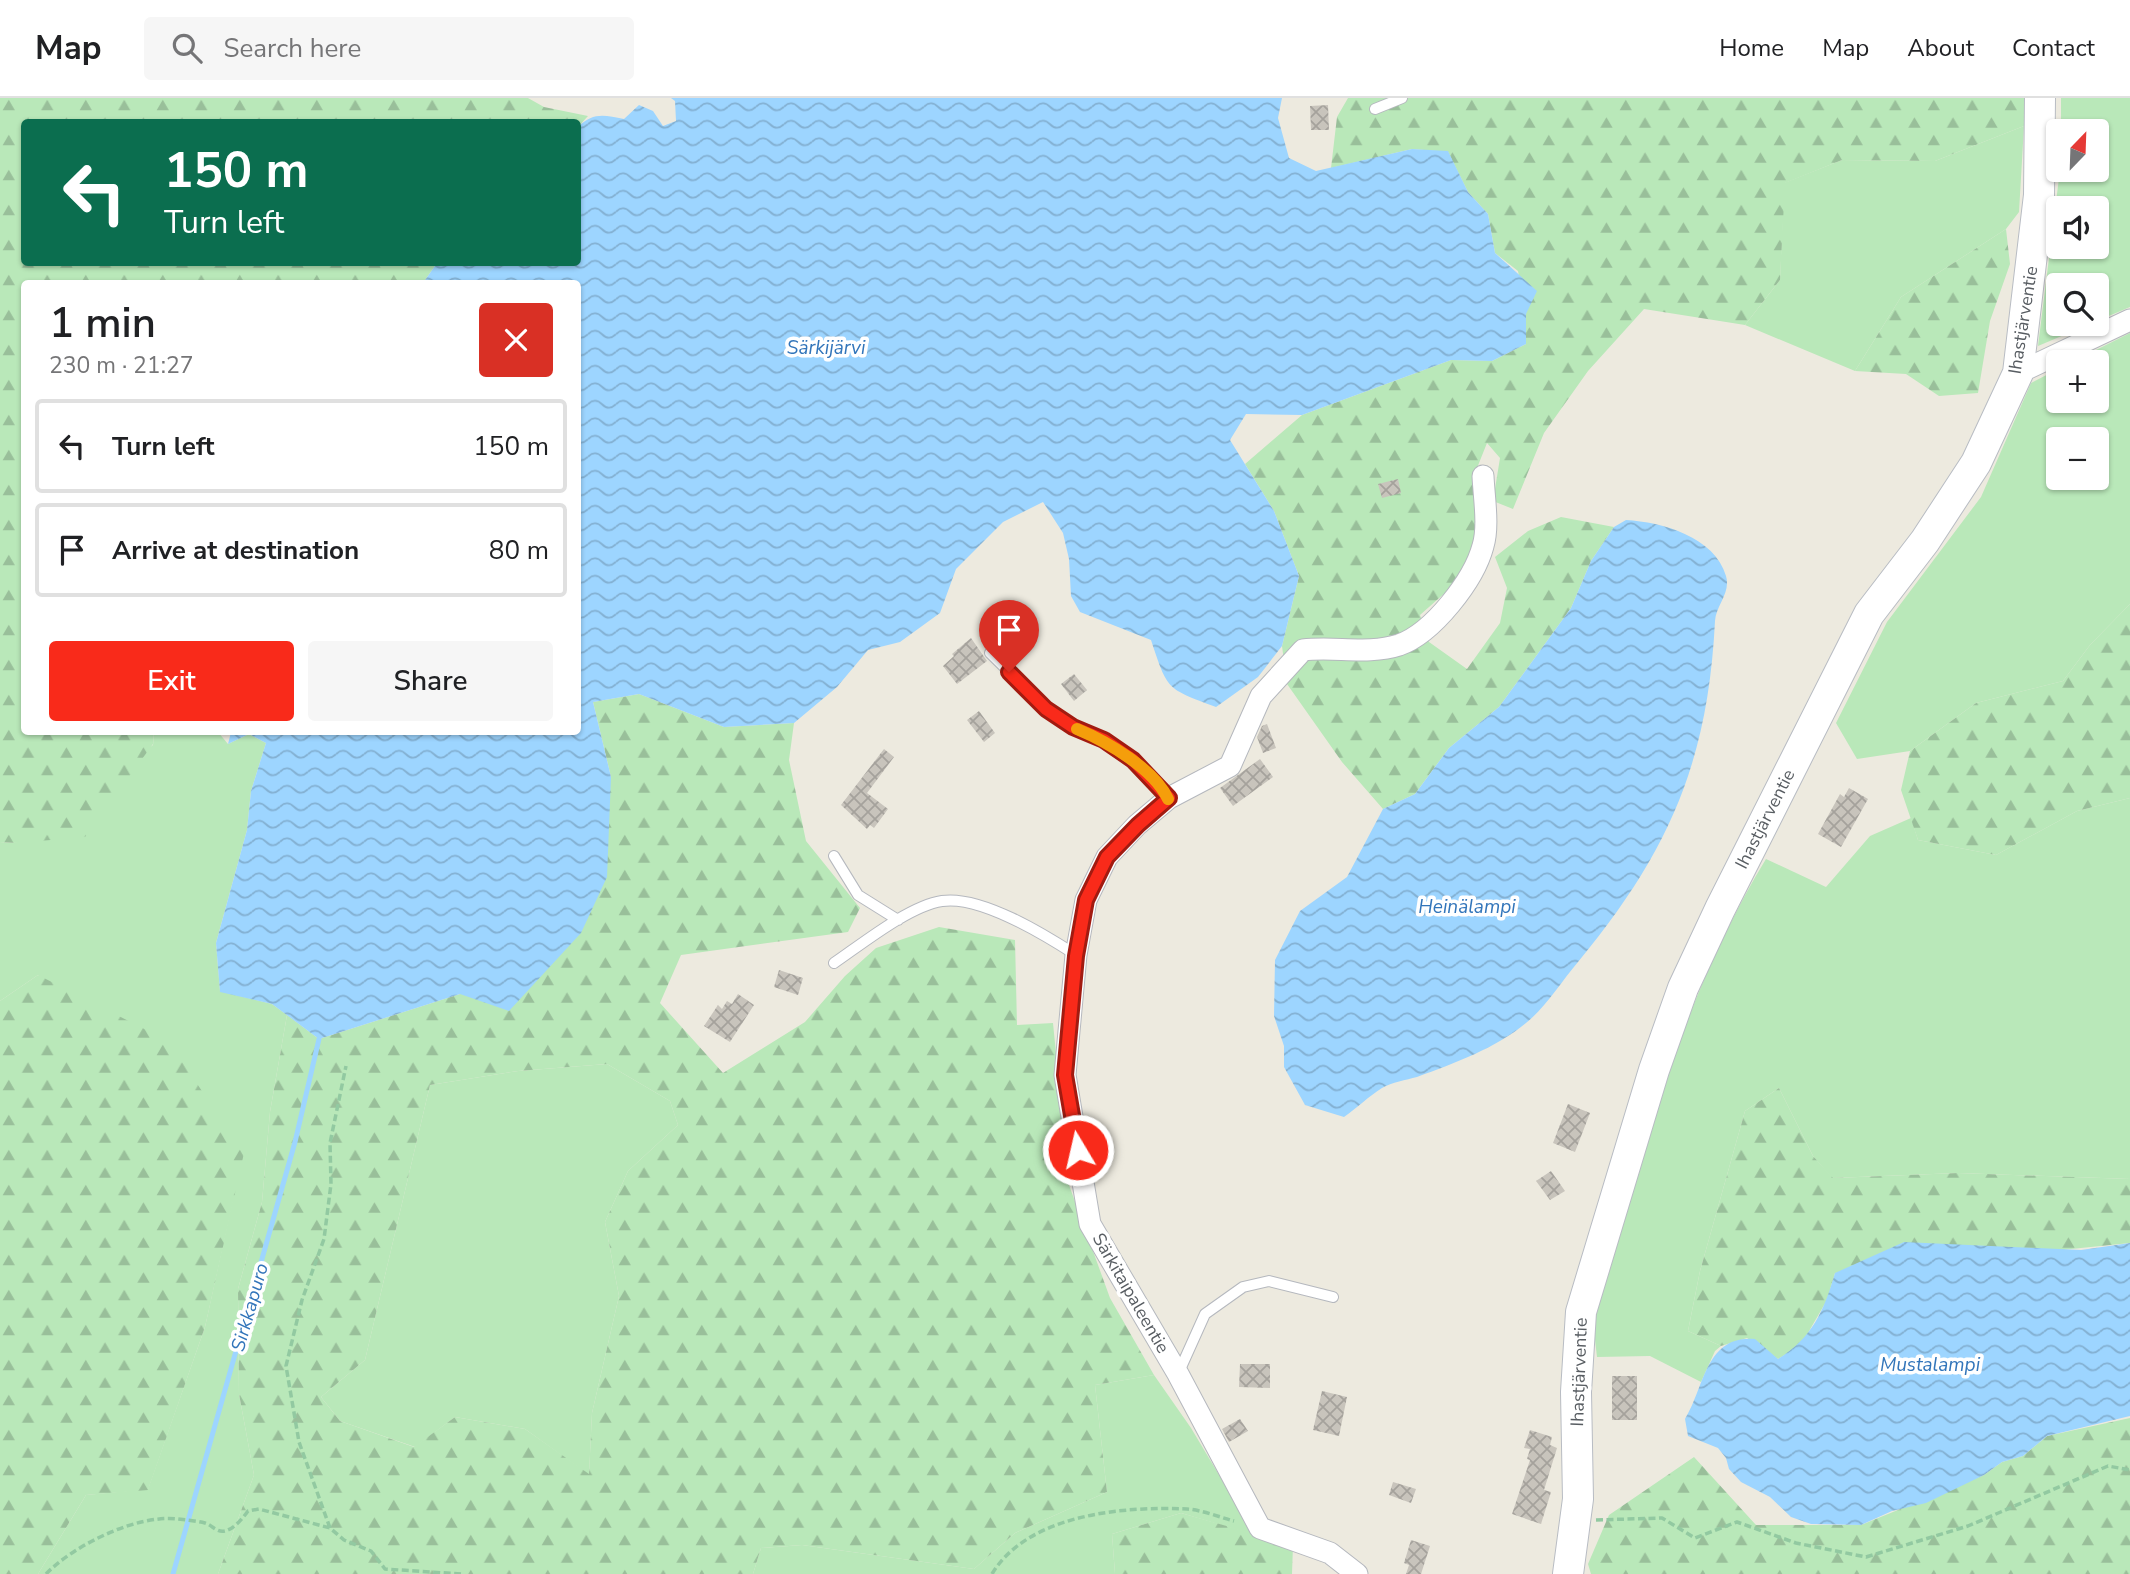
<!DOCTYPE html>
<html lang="en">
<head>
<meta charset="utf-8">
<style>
	body { margin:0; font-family:"Nunito Sans",sans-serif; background:#f6f6f6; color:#202124; height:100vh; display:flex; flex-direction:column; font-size:26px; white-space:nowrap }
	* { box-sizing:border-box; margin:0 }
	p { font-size:23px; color:#757577 }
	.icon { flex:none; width:38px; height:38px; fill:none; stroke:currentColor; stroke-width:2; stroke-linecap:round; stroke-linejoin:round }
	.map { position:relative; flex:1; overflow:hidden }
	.details { position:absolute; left:21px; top:182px; width:560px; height:455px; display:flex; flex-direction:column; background:#fff; border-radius:7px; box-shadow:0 2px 5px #0004 }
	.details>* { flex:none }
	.banner { position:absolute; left:21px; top:21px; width:560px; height:147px; border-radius:7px; box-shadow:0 2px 5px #0004; background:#0b6e4f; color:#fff; overflow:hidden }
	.needle { width:46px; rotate:23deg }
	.tools { position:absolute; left:2046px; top:21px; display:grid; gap:14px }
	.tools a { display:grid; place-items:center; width:63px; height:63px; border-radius:7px; background:#fff; box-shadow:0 2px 5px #0004; font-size:35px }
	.pin { position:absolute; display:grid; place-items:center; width:60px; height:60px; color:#fff; margin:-72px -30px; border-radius:50% 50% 50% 0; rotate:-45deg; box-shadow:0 0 7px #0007 }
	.pin .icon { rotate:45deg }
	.me { position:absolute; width:77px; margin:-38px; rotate:351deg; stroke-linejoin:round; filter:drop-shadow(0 0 5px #0008) }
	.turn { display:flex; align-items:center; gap:24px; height:147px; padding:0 28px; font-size:32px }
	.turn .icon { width:91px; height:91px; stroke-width:2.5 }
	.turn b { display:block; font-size:49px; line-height:60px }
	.round { display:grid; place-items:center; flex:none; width:74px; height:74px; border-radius:7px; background:#f6f6f6 }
	.head { display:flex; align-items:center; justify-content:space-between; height:119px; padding:0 28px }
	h1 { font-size:42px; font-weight:600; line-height:52px }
	.action { display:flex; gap:14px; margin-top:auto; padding:14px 28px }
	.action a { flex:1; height:80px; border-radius:7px; background:#f92a1a; color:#fff; font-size:28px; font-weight:600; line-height:80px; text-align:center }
	.action a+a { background:#f6f6f6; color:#202124 }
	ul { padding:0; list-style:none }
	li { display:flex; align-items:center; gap:21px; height:94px; margin:0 14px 10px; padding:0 14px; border:4px solid #e0e0e0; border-radius:7px }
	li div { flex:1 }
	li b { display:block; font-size:26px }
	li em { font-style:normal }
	header { display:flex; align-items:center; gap:42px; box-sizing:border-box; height:98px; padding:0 35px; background:#fff; border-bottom:2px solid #e0e0e0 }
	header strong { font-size:33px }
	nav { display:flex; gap:38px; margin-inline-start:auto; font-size:24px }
	.search { width:490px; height:63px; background:#f6f6f6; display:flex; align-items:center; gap:18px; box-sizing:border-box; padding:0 24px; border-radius:7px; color:#757577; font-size:26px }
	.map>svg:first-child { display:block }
</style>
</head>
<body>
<header>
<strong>Map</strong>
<div class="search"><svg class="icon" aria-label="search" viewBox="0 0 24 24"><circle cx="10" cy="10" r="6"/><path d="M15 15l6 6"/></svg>Search here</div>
<nav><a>Home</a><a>Map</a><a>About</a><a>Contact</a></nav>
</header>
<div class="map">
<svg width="2130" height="1476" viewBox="0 0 2130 1476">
	<defs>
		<pattern id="forest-firs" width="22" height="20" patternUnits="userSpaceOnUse" patternTransform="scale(1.75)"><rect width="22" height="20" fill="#b9e8b9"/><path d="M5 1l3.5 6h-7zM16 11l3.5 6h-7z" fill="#99bf9a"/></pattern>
		<pattern id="water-waves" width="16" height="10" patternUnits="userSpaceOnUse" patternTransform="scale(1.75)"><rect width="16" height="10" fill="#9dd5ff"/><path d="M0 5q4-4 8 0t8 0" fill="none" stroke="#83b0d2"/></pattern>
		<pattern id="building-cross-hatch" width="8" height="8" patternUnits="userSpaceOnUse" patternTransform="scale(1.75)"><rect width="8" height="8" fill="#c8c4bc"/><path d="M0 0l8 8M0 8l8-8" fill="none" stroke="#a5a29c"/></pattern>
	</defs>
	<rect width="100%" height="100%" fill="#edeadf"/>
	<path fill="#b9e8b9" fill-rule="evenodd" d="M 2061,0 L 2130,0 L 2130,209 L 2097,223 L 2096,187 L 2058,187 L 2058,226 L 2090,226 L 2038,248 L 2060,72 L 2096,72 L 2096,33 L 2061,33 ZM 2058,110 L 2096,110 L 2096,149 L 2058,149 Z
		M 2024,28 L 2019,114 L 2006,131 L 1901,199 L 1855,273 L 1745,227 L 1780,182 L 1784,85 L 1842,62 L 1935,63 Z
		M 2130,235 L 2130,506 L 2090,547 L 2063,583 L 1976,605 L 1910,653 L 1857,661 L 1836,625 L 1887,524 L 1981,399 L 2031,285 L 2058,271 L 2058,303 L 2096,303 L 2096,264 L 2072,264 ZM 2058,341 L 2096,341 L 2096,380 L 2058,380 Z
		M 154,634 L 218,634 L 228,646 L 249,636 L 266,645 L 251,693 L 247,732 L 216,845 L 220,893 L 272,906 L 287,917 L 270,1014 L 262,1104 L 238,1191 L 239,1296 L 254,1377 L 218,1476 L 38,1476 L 86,1397 L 148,1391 L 205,1229 L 243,1055 L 38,877 L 0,903 L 0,744 L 16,745 L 153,647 Z
		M 2130,700 L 2130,1081 L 1958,1075 L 1832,1080 L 1813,1058 L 1779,990 L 1745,1013 L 1700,1173 L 1688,1233 L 1721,1248 L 1715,1253 L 1701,1284 L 1650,1258 L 1597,1259 L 1592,1216 C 1640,1061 1681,900 1766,761 L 1826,789 L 1870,738 L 1911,720 L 1918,742 L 1996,757 L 2077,713 Z
		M 607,966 L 670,1003 L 678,1027 L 628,1073 L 605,1124 L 619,1198 L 592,1315 L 589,1377 L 525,1331 L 455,1319 L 415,1349 L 340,1323 L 321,1299 L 365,1262 L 430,987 L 518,973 Z
		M 1154,1277 L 1191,1330 L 1255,1437 L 1181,1415 L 1112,1436 L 1115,1476 L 753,1476 L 761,1450 L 802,1447 L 974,1471 L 1015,1435 L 1107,1394 L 1095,1287 Z"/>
	<path fill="url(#forest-firs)" fill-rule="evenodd" d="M 0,0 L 528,0 L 544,9 L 588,18 L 578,29 L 578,24 L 24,24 L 24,164 L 437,165 L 423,185 L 24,186 L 24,634 L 154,634 L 153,646 L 85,739 L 16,745 L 0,744 Z
		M 1348,0 L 2024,0 L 2024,28 L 1935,63 L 1842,62 L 1785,85 L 1780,182 L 1745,227 L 1644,211 L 1588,273 L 1544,335 L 1513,411 L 1493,403 L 1500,360 L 1487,345 L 1473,380 L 1477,449 L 1455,486 L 1420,517 L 1429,544 L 1467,571 L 1500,525 L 1507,490 L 1495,459 L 1528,433 L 1561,419 L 1614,429 L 1591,463 L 1571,510 L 1499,609 L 1449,650 L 1415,696 L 1383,711 L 1342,664 L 1287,586 L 1282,548 L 1299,478 L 1274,413 L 1245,366 L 1302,317 L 1451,262 L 1492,263 L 1526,246 L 1526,216 L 1518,173 L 1495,155 L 1488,116 L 1468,94 L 1448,54 L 1412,51 L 1331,70 L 1337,19 Z
		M 2006,131 L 2010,166 L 1990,223 L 1978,295 L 1939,298 L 1906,276 L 1855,273 L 1901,199 Z
		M 2130,506 L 2130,700 L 2077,713 L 1996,757 L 1918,742 L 1901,692 L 1910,653 L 1976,605 L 2063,583 L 2090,547 Z
		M 639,596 L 724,629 L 794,625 L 789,662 L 806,743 L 860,810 L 848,834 L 681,857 L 660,905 L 723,975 L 805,924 L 845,878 L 876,850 L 939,829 L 1015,842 L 1017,927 L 1053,925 L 1069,1087 L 1110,1200 L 1154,1277 L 1095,1287 L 1107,1394 L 1015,1435 L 974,1471 L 802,1447 L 761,1450 L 753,1476 L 218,1476 L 254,1377 L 239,1296 L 238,1191 L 262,1104 L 270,1014 L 287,917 L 319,941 L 460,896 L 611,679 L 593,604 ZM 607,966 L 670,1003 L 678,1027 L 628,1073 L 605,1124 L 619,1198 L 592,1315 L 589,1376 L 525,1331 L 455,1319 L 414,1349 L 340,1323 L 321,1299 L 365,1262 L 430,987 L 518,973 Z
		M 38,877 L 168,943 L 244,1055 L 205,1229 L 148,1392 L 86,1397 L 38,1476 L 0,1476 L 0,903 Z
		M 1779,990 L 1813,1058 L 1833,1080 L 1958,1075 L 2130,1081 L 2130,1145 L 1835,1175 L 1827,1202 L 1801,1247 L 1778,1261 L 1747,1240 L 1721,1248 L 1688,1233 L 1700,1173 L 1745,1013 Z
		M 2130,1320 L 2130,1476 L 1591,1476 L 1588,1466 L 1609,1417 L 1694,1359 L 1756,1427 L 1861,1427 L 1984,1377 L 2002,1364 L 2023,1358 L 2047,1338 Z
		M 1181,1415 L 1293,1447 L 1292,1476 L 1115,1476 L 1112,1436 Z"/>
	<path fill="url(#water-waves)" d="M 671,0 L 1282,0 L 1278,20 L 1289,60 L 1316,73 L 1412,51 L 1448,53 L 1468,94 L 1488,116 L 1495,155 L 1537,193 L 1526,216 L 1526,246 L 1492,263 L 1451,262 L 1302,317 L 1246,316 L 1230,342 L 1274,413 L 1299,478 L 1282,548 L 1258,579 L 1216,609 C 1166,590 1168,593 1151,542 L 1080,514 L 1071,498 L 1069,461 L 1063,435 L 1043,404 L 1003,424 L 956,471 L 940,515 L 900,544 L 868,552 L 837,589 L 794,625 L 724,629 L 639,596 L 593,604 L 611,679 L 607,779 L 581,835 L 509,913 L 460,896 L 319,941 L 272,906 L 220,894 L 216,845 L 247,732 L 251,693 L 266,645 L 249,636 L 228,646 L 231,634 L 578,634 L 578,186 L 423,185 L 437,165 L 578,164 L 578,29 C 593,14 604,17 624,21 L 639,7 L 653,13 L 663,28 L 676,23 L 675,3 Z
		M 1626,422 C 1662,424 1715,439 1726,478 C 1731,495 1716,507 1715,523 C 1708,665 1668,755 1578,864 C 1561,884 1546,909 1526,925 C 1496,950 1455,965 1417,979 C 1406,982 1392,984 1382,990 C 1369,998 1357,1010 1344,1019 L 1305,1007 L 1284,969 L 1284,948 L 1274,918 L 1275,862 L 1300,813 L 1347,779 L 1383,711 L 1415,696 L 1449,650 L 1499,609 L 1571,510 L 1591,463 L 1614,429 Z
		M 1904,1144 L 2081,1152 L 2130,1145 L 2130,1318 L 2047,1338 L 2023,1358 L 2002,1364 L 1984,1377 L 1926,1405 L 1892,1413 L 1861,1427 L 1811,1426 L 1791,1419 L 1770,1399 L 1741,1384 L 1729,1371 L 1726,1360 L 1718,1350 L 1688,1338 L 1685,1321 C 1705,1289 1705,1237 1755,1241 L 1778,1261 C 1812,1240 1824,1213 1835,1175 Z"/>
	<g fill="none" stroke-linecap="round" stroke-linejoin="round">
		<path stroke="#9dd5ff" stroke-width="5" d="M 173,1476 L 295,1044 L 319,941"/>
	</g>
	<path fill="url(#building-cross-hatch)" d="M 1328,7 L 1329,32 L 1311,32 L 1310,8 Z
		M 1398,381 L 1401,395 L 1382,400 L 1378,386 Z
		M 971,540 L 987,563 L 957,586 L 943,568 L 954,558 L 952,556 Z
		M 1074,576 L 1087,592 L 1074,603 L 1061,586 Z
		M 979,613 L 995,635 L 984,644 L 967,622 Z
		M 1267,626 L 1276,650 L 1263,655 L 1257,639 L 1262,628 Z
		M 884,651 L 894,659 L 867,695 L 888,711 L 874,730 L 870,727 L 867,731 L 841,707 Z
		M 1260,661 L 1273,679 L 1233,708 L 1220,690 Z
		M 1849,690 L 1868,701 L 1841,749 L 1818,736 L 1840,696 L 1844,699 Z
		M 779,872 L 803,880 L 798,897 L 774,889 Z
		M 738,896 L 754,907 L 730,944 L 704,928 L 718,907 L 722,911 L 727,903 L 732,906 Z
		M 1568,1006 L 1590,1015 L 1575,1054 L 1553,1045 Z
		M 1551,1073 L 1565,1093 L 1550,1102 L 1536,1083 Z
		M 1240,1266 L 1270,1266 L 1270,1290 L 1239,1289 Z
		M 1612,1278 L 1637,1278 L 1637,1322 L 1612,1322 Z
		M 1322,1293 L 1347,1299 L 1339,1338 L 1313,1332 Z
		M 1240,1321 L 1248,1333 L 1229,1344 L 1222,1331 Z
		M 1530,1332 L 1552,1339 L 1550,1347 L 1557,1350 L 1544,1392 L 1551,1394 L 1541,1426 L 1512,1416 L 1530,1362 L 1527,1361 L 1530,1351 L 1524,1350 Z
		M 1393,1384 L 1416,1391 L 1411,1405 L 1389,1397 Z
		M 1411,1442 L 1430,1448 L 1421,1476 L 1406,1476 L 1409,1467 L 1404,1465 Z"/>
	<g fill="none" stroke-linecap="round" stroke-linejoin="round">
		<g stroke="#b5b8be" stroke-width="12">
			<path id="lane" d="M 1375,11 L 1402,0
				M 990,555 L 1047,611 L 1073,630 L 1104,642 L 1133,662 L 1169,700
				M 834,758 L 858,797 L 898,822
				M 834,865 C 862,846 909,808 942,803 C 981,797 1045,837 1076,857
				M 1178,1276 L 1205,1216 L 1243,1189 L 1269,1183 L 1333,1199"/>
		</g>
		<g stroke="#b5b8be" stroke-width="23">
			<path id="street" d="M 2018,275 L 2130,222
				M 1357,1476 L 1330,1455 L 1260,1430 L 1178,1276 L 1090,1126 L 1065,977 L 1076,857 L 1086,802 L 1107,759 L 1137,727 L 1169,700 L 1230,668 L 1261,598 L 1303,552 C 1334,548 1368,557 1399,547 C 1433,535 1474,482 1483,448 C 1489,428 1484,400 1483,378"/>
		</g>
		<g stroke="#b8bcc3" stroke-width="32">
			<path id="secondary" d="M 1568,1476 L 1578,1401 L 1576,1294 L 1581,1214 L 1654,972 L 1683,890 L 1720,811 L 1869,516 L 1925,443 L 1976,365 L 2018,275 L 2039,97 L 2040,0"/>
		</g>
		<path stroke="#92c9a1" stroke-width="3.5" stroke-dasharray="7 3.5" stroke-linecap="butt" d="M 1596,1422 L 1662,1420 L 1695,1440 L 1737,1424 L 1796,1445 L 1866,1459 L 1968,1428 L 2108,1368 L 2130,1372
			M 330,1430 L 299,1344 L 286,1268 L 302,1202 L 324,1141 L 331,1086 L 330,1045 L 346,968
			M 46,1476 C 74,1447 137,1416 178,1421 C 187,1422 197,1423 205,1425 C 212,1427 217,1435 225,1433 C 234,1431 243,1420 248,1413 L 259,1411 L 330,1430 L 344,1442 L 371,1453 L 385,1471 L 461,1476
			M 992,1476 C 1028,1416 1124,1408 1187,1411 C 1202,1412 1219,1419 1234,1423"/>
		<use href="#lane" stroke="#fff" stroke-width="10"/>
		<use href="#street" stroke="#fff" stroke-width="21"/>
		<use href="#secondary" stroke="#fff" stroke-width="30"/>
	</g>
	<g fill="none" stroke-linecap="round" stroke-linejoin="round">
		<g stroke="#a21b11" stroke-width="18">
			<path id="route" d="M 1009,574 L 1046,611 L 1073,629 L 1104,642 L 1133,662 L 1169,700 L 1138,727 L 1107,759 L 1086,802 L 1076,858 L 1065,977 L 1078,1052"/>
		</g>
		<use href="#route" stroke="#f92a1a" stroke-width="12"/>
		<path stroke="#f59e0b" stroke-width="12" d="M 1077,631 C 1108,644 1154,671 1168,701"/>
	</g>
	<g text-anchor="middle" stroke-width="7" stroke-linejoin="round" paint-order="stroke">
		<g font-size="18" fill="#585d62" stroke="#fff">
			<text transform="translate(2023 222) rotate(-81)" y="6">Ihastjärventie</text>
			<text transform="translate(1765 721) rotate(-63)" y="6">Ihastjärventie</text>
			<text transform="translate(1131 1195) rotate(60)" y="6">Särkitaipaleentie</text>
			<text transform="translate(1579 1274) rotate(-88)" y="6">Ihastjärventie</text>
		</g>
		<g font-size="19" font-style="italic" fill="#3275ba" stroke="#fff">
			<text x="826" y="256">Särkijärvi</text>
			<text x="1467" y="815">Heinälampi</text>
			<text transform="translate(249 1209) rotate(-74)" y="7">Sirkkapuro</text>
			<text x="1930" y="1273">Mustalampi</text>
		</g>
	</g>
</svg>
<div class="tools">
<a><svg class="needle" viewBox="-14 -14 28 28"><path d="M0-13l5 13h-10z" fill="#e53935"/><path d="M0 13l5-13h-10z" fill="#757577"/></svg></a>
<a><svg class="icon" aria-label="sound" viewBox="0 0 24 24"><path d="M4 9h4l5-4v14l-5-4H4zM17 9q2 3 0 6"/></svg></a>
<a><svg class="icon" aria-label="search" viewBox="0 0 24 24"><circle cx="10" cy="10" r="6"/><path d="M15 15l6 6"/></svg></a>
<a>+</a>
<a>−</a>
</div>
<div class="pin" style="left:1009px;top:574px;background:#d93025"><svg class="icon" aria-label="arrive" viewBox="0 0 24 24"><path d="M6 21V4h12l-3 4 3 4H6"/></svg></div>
<svg class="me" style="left:1078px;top:1052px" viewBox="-20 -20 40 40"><circle r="17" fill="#f92a1a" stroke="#fff" stroke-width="3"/><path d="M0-11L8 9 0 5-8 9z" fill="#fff"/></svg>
<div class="banner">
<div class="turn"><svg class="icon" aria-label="left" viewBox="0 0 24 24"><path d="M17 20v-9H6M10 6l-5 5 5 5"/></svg><div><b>150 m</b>Turn left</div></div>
</div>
<section class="details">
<div class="head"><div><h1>1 min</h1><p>230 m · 21:27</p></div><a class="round" style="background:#d93025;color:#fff"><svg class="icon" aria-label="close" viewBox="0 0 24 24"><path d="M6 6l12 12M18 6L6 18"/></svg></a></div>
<ul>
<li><svg class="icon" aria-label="left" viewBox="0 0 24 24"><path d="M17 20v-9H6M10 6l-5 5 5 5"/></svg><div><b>Turn left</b></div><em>150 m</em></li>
<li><svg class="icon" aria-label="arrive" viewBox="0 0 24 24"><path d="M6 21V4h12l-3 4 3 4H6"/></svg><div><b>Arrive at destination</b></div><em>80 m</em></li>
</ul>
<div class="action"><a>Exit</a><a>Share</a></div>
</section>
</div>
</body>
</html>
